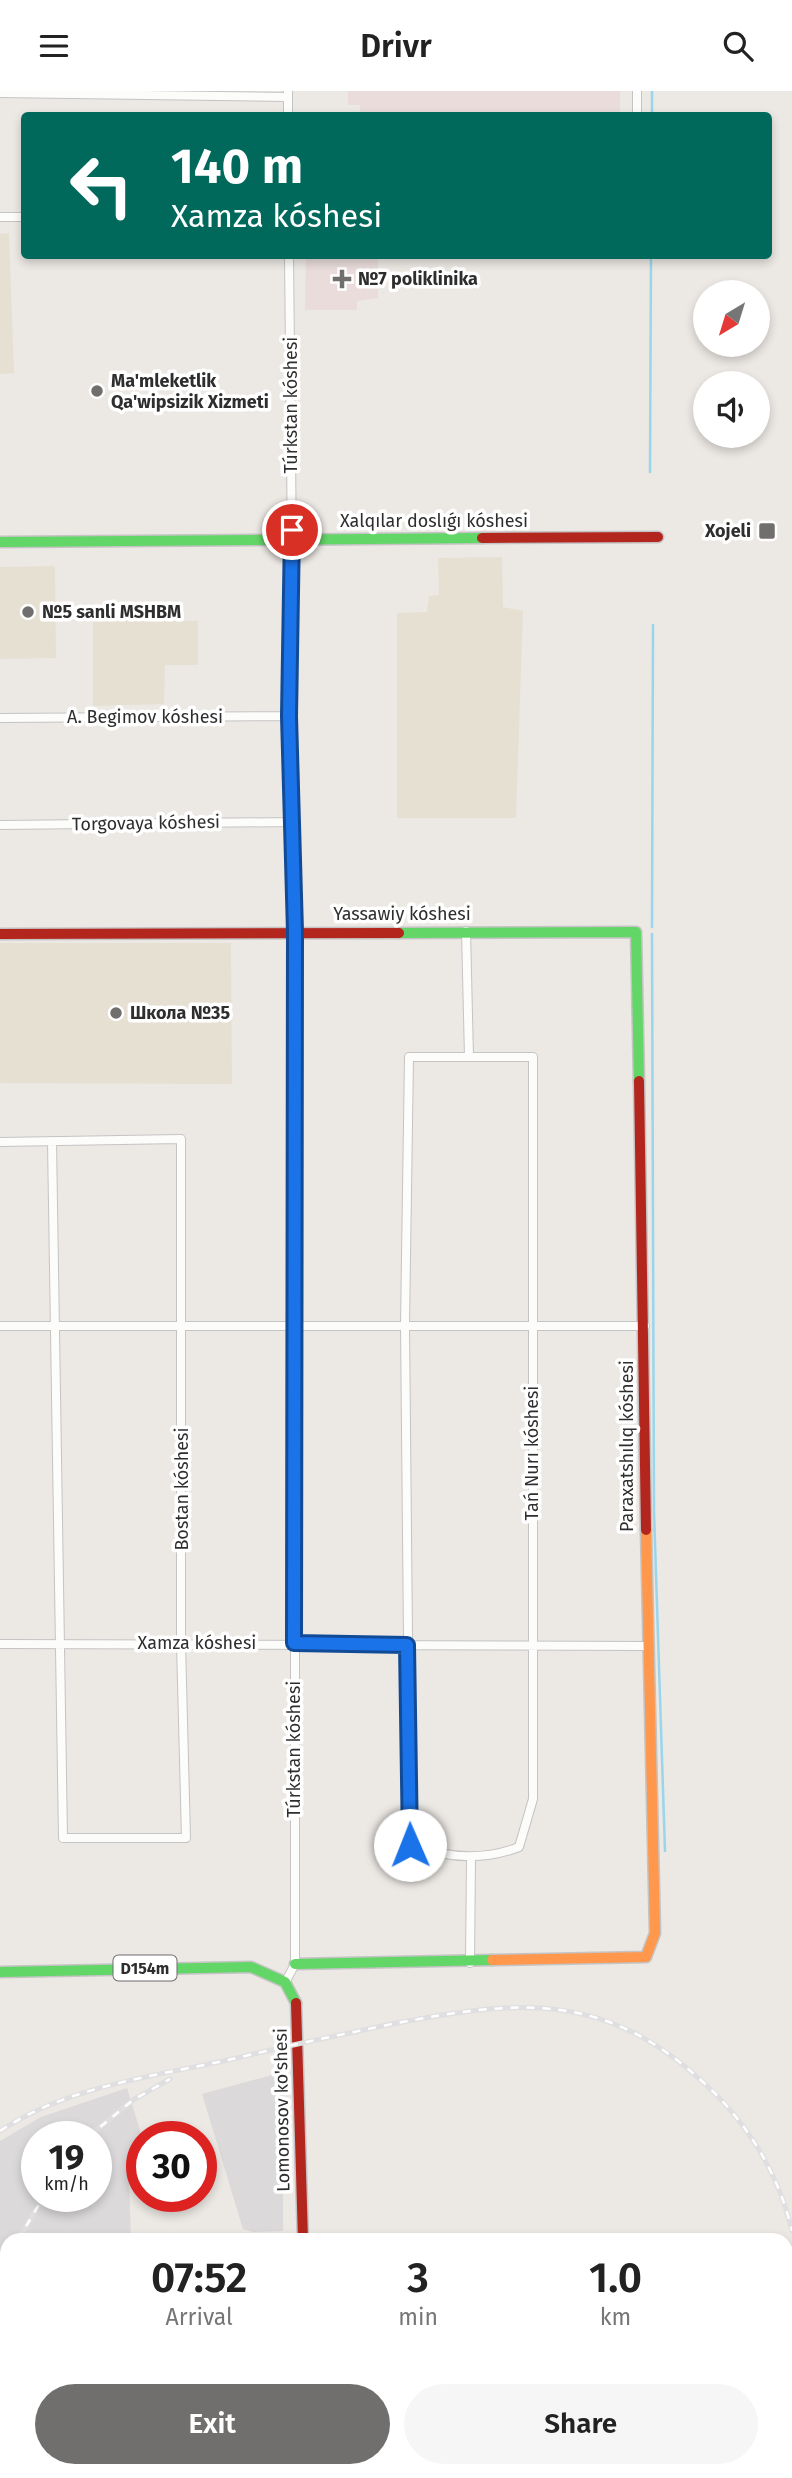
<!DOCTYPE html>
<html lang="en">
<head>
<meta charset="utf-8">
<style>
	body { margin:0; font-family:"Fira Sans",sans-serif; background:#f6f6f6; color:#222; height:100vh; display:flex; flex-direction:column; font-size:26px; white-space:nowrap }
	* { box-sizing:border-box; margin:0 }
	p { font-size:23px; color:#767676 }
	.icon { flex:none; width:38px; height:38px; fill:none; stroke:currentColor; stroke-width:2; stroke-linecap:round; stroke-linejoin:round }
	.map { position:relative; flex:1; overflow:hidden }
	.panel { position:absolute; left:0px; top:2142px; width:793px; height:245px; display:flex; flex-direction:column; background:#fff; border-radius:21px 21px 0 0; box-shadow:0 4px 10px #0003 }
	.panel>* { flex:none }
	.banner { position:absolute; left:21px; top:21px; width:751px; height:147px; border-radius:7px; box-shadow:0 4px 10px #0003; background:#00695c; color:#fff; overflow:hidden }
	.needle { width:46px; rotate:218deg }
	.tools { position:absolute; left:693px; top:189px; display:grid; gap:14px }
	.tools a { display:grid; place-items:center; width:77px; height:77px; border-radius:50%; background:#fff; box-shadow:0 4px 10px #0003; font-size:35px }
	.speed { position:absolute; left:21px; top:2030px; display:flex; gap:14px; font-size:35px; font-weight:700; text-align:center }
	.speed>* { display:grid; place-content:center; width:91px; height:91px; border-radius:50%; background:#fff; box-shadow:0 4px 10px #0003; line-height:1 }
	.speed small { font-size:18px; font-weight:400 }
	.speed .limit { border:10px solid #d22; background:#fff; color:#111 }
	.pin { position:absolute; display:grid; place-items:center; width:60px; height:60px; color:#fff; margin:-30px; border:4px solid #fff; border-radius:50%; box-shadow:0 2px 7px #0007 }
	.me { position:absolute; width:77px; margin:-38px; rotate:359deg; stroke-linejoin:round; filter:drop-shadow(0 0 5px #0008) }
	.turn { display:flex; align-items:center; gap:24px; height:147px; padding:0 35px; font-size:32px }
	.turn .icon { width:91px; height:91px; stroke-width:2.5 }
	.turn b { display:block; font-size:49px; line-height:60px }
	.eta { display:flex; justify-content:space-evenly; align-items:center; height:119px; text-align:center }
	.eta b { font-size:42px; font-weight:600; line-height:49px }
	.cta { display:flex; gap:14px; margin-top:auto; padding:14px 35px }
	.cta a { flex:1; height:80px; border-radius:42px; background:#706f6e; color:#fff; font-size:28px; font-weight:600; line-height:80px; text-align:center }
	.cta a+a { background:#f6f6f6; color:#222 }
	header { display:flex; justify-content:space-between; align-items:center; height:91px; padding:0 35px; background:#fff; font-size:32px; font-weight:600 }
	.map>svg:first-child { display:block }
</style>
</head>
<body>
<header><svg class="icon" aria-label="menu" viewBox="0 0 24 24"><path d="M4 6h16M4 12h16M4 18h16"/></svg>Drivr<svg class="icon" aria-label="search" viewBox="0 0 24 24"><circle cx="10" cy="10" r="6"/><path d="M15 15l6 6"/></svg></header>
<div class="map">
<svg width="792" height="2387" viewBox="0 0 792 2387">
	<rect width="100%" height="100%" fill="#ece8e4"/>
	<path fill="#dcd9db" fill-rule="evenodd" d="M 283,1981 L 283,2140 L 253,2141 L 243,2138 L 202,2003 Z
		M 127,1997 L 142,2046 L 142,2084 L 129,2089 L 131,2149 L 7,2149 L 7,2380 L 287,2380 L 287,2387 L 0,2387 L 0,2050 L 41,2026 ZM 37,2046 L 96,2046 L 96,2105 L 37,2105 Z"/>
	<path fill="#e6e0d3" d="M 9,142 L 14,282 L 0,283 L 0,143 Z
		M 502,466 L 503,516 L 523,520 L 516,727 L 397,727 L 397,522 L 427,521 L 429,505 L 439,504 L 438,467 Z
		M 55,475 L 56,567 L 0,568 L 0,476 Z
		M 93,529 L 198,530 L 198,574 L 165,574 L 164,613 L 93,615 Z
		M 0,852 L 231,852 L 232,993 L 0,992 Z"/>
	<path fill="#e9dcdb" d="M 348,0 L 620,0 L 620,24 L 360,24 L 360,14 L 348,14 Z
		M 306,165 L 371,165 L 378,168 L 378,207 L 357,210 L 357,219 L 305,219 Z"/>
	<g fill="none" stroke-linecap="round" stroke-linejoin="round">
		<path stroke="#99d6ec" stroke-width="2.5" d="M 652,24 L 652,0
			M 650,381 L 651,164
			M 652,836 L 653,534
			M 652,843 L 654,1421 L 665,1760"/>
		<g stroke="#c5c4c5" stroke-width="10">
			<path id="street" d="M 288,0 L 288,24
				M 637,0 L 637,24
				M 0,2 L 288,6
				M 0,126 L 24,126
				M 0,627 L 289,625
				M 0,734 L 292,731
				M 466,840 L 469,966
				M 409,966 L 533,966 L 533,1708 L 519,1756 C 483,1770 446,1767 410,1754 L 405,1234 Z
				M 0,1051 L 181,1048 L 181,1552 L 186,1747 L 63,1747 L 52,1050
				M 0,1235 L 645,1235
				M 0,1553 L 646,1555
				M 470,1872 L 471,1767
				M 286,1890 L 295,1873 L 295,841 L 289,625 L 292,461 L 289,164"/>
		</g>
		<g stroke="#c5c4c5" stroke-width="13">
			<path id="fast" d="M 0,451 L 482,447
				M 399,842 L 636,841 L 639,990
				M 295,1873 L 492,1869
				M 0,1881 L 251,1876 L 285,1891 L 296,1912"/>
		</g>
		<g stroke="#c5c4c5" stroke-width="13">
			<path id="slow" d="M 492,1869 L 646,1866 L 655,1842 L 646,1439
				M 322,2380 L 323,2387"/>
		</g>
		<g stroke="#c5c4c5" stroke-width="13">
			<path id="jam" d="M 482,447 L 658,446
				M 0,843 L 399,842
				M 639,990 L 646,1439
				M 296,1912 L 303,2149"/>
		</g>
		<use href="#street" stroke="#fcfcfb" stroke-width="8"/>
		<use href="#fast" stroke="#63d668" stroke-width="10"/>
		<use href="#slow" stroke="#ff974d" stroke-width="10"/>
		<use href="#jam" stroke="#b3261e" stroke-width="10"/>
		<g stroke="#dfdfe1" stroke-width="5">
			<path id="rail" d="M 0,2040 C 69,1994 158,1985 237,1967 C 289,1954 340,1944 392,1933 C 517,1909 604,1899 704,1992 C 747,2031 779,2083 792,2140
				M 88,2046 L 133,2009 L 170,1988
				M 18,2149 L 44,2105
				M 3,2282 L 2,2207 L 7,2180"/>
		</g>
		<use href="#rail" stroke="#fff" stroke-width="2.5" stroke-dasharray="8" stroke-linecap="butt"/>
	</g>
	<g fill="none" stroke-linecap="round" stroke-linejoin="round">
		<g stroke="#114b97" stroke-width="18">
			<path id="route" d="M 292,439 L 289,625 L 295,841 L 294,1552 L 407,1554 L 410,1754"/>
		</g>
		<use href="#route" stroke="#1a73e8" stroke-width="12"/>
	</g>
	<g fill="#706f6e" stroke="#fff" stroke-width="2.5">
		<path d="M338.5 177.5h7v7h7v7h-7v7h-7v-7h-7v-7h7z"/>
		<circle cx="97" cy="300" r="7"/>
		<rect x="758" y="431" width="18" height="18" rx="3.5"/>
		<circle cx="28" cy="521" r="7"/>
		<circle cx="116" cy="922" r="7"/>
	</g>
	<g text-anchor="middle" stroke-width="7" stroke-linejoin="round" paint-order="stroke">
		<rect fill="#fff" stroke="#6d6d6d" stroke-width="2" x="113.5" y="1864.5" width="63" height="25" rx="5"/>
		<g font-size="16" font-weight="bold" fill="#2e2e2e">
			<text x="145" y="1883">D154m</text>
		</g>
		<g font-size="18" font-weight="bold" fill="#2e2e2e" stroke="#fff" text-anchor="start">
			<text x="358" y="194">№7 poliklinika</text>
			<text x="111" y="296">Ma'mleketlik<tspan x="111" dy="21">Qa'wipsizik Xizmeti</tspan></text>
			<text x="751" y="446" text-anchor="end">Xojeli</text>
			<text x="42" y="527">№5 sanli MSHBM</text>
			<text x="130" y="928">Школа №35</text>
		</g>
		<g font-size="18" fill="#2e2e2e" stroke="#fff">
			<text transform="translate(291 314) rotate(-90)" y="6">Túrkstan kóshesi</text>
			<text x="434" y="436">Xalqılar doslıǵı kóshesi</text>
			<text x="145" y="632">A. Begimov kóshesi</text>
			<text transform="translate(146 732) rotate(-1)" y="6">Torgovaya kóshesi</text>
			<text x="402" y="829">Yassawiy kóshesi</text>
			<text transform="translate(627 1355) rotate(-90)" y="6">Paraxatshılıq kóshesi</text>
			<text transform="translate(532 1362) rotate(-90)" y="6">Tań Nurı kóshesi</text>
			<text transform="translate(182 1398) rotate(-90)" y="6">Bostan kóshesi</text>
			<text x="197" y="1558">Xamza kóshesi</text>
			<text transform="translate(294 1658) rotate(-90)" y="6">Túrkstan kóshesi</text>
			<text transform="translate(282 2019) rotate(-91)" y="6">Lomonosov ko'shesi</text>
		</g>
	</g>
</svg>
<div class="tools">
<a><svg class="needle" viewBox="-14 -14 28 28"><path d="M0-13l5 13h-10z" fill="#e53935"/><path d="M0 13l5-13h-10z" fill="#767676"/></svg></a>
<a><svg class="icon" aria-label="sound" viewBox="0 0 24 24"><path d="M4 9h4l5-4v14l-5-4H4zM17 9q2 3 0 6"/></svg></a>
</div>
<div class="speed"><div>19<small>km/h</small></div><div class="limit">30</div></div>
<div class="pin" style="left:292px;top:439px;background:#d93025"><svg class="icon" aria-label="arrive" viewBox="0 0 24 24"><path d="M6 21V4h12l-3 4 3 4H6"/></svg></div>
<svg class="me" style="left:410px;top:1754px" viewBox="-20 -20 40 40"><circle r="19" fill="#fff"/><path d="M0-13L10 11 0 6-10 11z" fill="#1a73e8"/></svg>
<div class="banner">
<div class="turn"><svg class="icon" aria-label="left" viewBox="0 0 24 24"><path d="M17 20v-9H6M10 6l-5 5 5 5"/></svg><div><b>140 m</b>Xamza kóshesi</div></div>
</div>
<section class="panel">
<div class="eta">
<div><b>07:52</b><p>Arrival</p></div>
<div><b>3</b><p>min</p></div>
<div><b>1.0</b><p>km</p></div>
</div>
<div class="cta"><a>Exit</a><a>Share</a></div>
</section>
</div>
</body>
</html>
